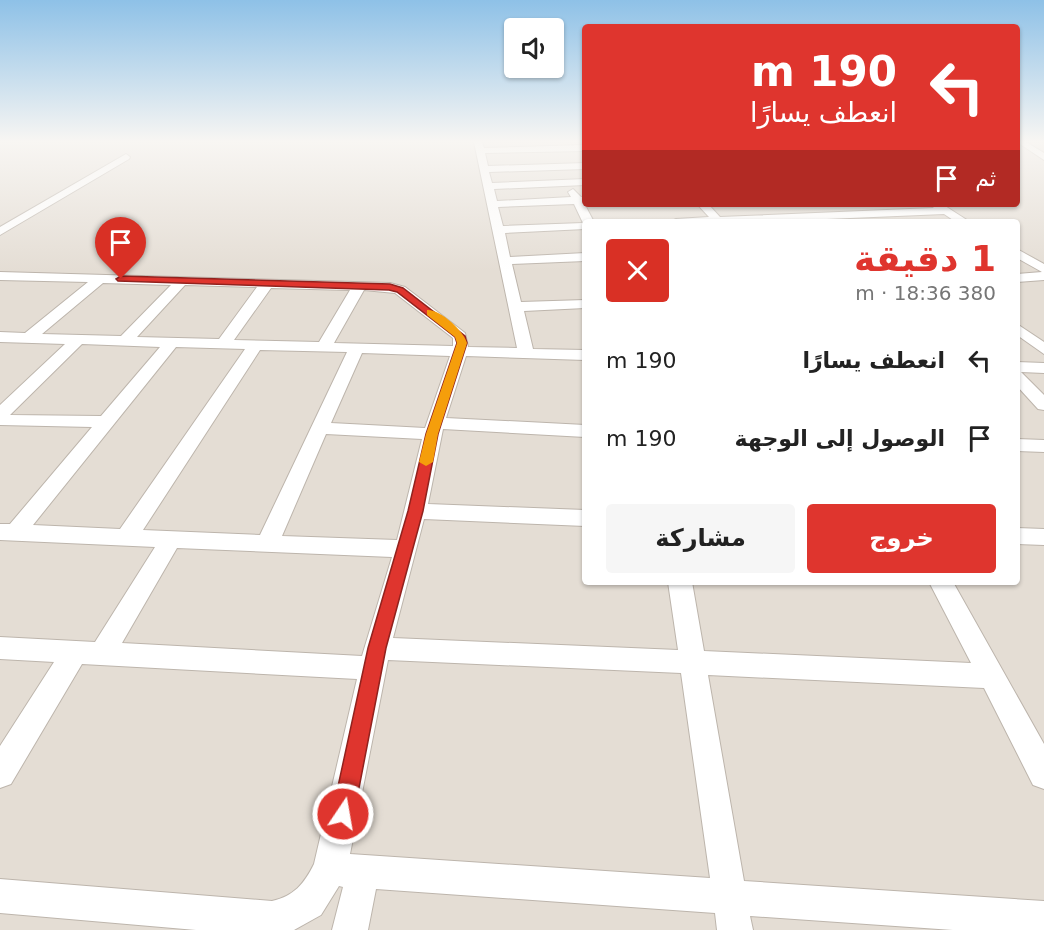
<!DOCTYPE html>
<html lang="ar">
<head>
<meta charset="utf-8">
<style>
	body { margin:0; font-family:"DejaVu Sans","Noto Sans Arabic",sans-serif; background:#f6f6f6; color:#222; direction:rtl; height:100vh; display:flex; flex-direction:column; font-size:22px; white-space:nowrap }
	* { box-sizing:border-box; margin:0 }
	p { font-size:20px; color:#767676 }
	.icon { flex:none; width:33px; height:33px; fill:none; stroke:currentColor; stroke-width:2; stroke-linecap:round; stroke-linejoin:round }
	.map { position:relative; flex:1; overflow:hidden; direction:ltr }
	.side { position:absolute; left:582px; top:219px; width:438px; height:366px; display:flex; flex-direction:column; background:#fff; border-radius:6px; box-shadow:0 2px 4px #0004; direction:rtl }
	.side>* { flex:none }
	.guide { position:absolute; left:582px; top:24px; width:438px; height:183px; border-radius:6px; box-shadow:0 2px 4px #0004; direction:rtl; background:#df352e; color:#fff; overflow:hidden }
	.buttons { position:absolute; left:504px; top:18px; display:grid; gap:12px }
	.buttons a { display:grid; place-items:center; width:60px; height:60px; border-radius:6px; background:#fff; box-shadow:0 2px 4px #0004; font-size:30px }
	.pin { position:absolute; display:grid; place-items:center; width:51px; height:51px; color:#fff; margin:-62px -26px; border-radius:50% 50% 50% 0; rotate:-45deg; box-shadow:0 0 6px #0007 }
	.pin .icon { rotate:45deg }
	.me { position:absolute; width:66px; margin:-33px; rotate:12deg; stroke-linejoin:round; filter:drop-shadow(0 0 4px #0008) }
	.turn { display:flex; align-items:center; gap:21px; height:126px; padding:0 24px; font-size:27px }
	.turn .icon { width:78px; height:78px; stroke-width:2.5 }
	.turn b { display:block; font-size:42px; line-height:51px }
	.then { display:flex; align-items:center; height:57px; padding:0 24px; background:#0003; gap:12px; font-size:22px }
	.round { display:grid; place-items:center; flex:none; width:63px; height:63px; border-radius:6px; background:#f6f6f6 }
	.overview { display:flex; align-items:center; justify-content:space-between; height:102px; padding:0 24px }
	h1 { font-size:36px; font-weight:800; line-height:45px; color:#df352e }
	.action { display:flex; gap:12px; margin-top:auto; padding:12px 24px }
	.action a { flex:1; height:69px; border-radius:6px; background:#df352e; color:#fff; font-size:24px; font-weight:800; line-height:69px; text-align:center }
	.action a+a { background:#f6f6f6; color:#222 }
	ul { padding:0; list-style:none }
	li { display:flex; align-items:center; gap:18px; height:78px; padding:0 24px }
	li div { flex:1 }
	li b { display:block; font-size:22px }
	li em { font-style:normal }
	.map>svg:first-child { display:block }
</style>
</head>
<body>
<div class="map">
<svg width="1044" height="930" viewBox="0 0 1044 930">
	<rect width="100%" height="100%" fill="#f0ece5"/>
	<path fill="#e4ddd4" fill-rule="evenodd" d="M 0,142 L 585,142 L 585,204 L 1017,204 L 1017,142 L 1044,142 L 1044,930 L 0,930 ZM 585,222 L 1017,222 L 1017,582 L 585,582 Z"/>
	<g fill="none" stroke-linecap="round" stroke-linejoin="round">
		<g stroke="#bdb5ac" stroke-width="2">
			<path id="street" d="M 474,142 L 482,142 L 484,148 L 585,145 L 585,151 L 485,153 L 488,166 L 585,163 L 585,169 L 489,172 L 492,183 L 585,179 L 585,185 L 494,189 L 497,201 L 571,197 L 568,192 L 573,189 L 581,197 L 585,197 L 584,203 L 594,222 L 585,222 L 585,229 L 505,233 L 510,257 L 585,253 L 585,261 L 512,264 L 521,302 L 585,300 L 585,308 L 524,311 L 533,349 L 585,350 L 585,360 L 466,356 L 446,418 L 585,425 L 585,437 L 443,429 L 428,504 L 585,510 L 585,526 L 424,519 L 393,638 L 678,650 L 668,582 L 692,582 L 704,651 L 971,663 L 929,582 L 953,582 L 1044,744 L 1044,789 L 1033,785 L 984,688 L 708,675 L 744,881 L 1044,901 L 1044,930 L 953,930 L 750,916 L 753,930 L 717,930 L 715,913 L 376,889 L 368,930 L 332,930 L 343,887 L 339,886 L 321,915 L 294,930 L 196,930 L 0,913 L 0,879 L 272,901 C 294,896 304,884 314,864 L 357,679 L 82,664 L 11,784 L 0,788 L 0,746 L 54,662 L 0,659 L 0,637 L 95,642 L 155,547 L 0,540 L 0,524 L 10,524 L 92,427 L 0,425 L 0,405 L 65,344 L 0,342 L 0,332 L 25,333 L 88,282 L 0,280 L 0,272 L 390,283 L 405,287 L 465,333 L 468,347 L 517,348 ZM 574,204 L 583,223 L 503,226 L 498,207 ZM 103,283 L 171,285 L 121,336 L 42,334 ZM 185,285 L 257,287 L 219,339 L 137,337 ZM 271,288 L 350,290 L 319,342 L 234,340 ZM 364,290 L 395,293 L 453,338 L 453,346 L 334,343 ZM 82,344 L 160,347 L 101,416 L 10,415 ZM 176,347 L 245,349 L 120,529 L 33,525 ZM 260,350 L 347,352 L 260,535 L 143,530 ZM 362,353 L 450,356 L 425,428 L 331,423 ZM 326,434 L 422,439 L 397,540 L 282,536 ZM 177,548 L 392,557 L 362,656 L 122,643 ZM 388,660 L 681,673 L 710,878 L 350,854 Z
				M 1017,142 L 1026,142 L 1044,153 L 1044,160 Z
				M 126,154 L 130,157 L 129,159 L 0,235 L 0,227 Z
				M 697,204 L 708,204 L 720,217 L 934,208 L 929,204 L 942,204 L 970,222 L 956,222 L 944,214 L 757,222 L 670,222 L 676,219 L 709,217 Z
				M 1017,249 L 1044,264 L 1044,280 L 1017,282 L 1017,274 L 1042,272 L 1017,258 Z
				M 1017,324 L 1044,342 L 1044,354 L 1017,335 Z
				M 1017,362 L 1044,363 L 1044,373 L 1021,372 L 1044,395 L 1044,410 L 1038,409 L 1017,386 Z
				M 1017,439 L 1044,440 L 1044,452 L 1017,451 Z
				M 1017,528 L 1044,529 L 1044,545 L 1017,544 Z"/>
		</g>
		<use href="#street" fill="#fff" fill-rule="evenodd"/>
	</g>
	<linearGradient id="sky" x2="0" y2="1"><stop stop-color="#8ec1e7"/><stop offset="0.52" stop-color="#f8f6f3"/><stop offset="1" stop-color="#f8f6f3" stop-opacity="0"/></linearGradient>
	<rect width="1044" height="272" fill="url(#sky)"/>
	<path fill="#df352e" stroke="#91221e" stroke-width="1.5" d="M 121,276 L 390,284 L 403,288 L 465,336 L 467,343 L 438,434 L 423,511 L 386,648 L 354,814 L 351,821 L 343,825 L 335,821 L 332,814 L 368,648 L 408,511 L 426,434 L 457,343 L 455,337 L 397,292 L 389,290 L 118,281 L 116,279 Z"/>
	<path fill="#f59e0b" d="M 427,310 C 440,309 464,331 467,343 L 438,434 L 433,462 L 426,466 L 419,462 L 426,434 L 457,343 L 455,337 L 427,315 Z"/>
</svg>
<div class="buttons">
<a><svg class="icon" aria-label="sound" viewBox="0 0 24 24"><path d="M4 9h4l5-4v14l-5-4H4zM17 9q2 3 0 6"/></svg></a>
</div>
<div class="pin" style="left:121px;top:279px;background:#d93025"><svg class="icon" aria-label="arrive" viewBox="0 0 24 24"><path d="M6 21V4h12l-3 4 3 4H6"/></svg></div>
<svg class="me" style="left:343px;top:814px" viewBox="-20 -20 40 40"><circle r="17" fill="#df352e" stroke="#fff" stroke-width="3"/><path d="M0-11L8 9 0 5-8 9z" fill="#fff"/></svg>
<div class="guide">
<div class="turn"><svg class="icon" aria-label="left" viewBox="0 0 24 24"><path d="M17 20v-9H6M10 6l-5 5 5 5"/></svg><div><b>190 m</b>انعطف يسارًا</div></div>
<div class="then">ثم<svg class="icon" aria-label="arrive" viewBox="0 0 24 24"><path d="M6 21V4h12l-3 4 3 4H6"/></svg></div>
</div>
<section class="side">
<div class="overview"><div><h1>1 دقيقة</h1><p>380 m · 18:36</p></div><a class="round" style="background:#d93025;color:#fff"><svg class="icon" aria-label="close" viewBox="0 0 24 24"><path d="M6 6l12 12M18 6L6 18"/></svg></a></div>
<ul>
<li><svg class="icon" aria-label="left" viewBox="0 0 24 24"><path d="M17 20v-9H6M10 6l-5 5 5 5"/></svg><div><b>انعطف يسارًا</b></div><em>190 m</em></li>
<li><svg class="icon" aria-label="arrive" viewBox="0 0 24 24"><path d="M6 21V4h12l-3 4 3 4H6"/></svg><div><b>الوصول إلى الوجهة</b></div><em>190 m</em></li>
</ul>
<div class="action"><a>خروج</a><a>مشاركة</a></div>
</section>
</div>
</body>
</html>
